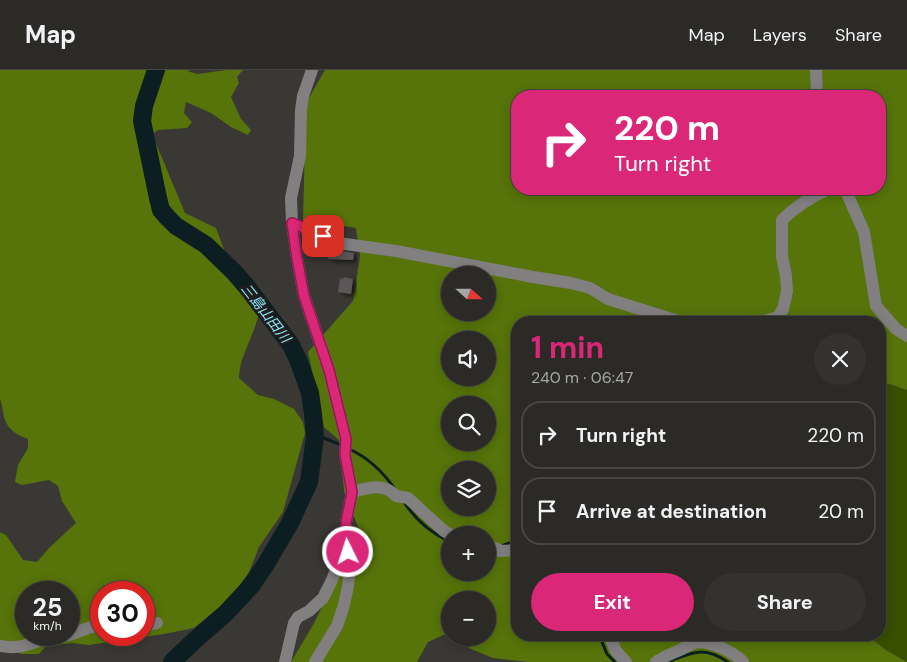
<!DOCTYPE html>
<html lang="en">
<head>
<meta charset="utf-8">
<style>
	body { margin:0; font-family:"DM Sans","Noto Sans JP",sans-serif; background:#33322f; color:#f1f3f6; height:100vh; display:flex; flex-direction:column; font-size:19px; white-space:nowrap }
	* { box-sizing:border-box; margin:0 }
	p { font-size:16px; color:#a6a7a7 }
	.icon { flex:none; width:28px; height:28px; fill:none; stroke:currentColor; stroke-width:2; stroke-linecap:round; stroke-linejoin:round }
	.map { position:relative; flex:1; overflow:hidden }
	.side { position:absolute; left:511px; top:246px; width:375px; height:325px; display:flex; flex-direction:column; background:#2b2a27; border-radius:20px; box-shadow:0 2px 12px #0003,0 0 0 1px #474644 }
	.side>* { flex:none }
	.banner { position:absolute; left:511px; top:20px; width:375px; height:105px; border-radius:20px; box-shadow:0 2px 12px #0003,0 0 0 1px #474644; background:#db2777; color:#fff; overflow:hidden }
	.needle { width:32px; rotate:111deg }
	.controls { position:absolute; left:441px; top:196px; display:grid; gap:10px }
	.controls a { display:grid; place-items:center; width:55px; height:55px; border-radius:50%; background:#2b2a27; box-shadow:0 2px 12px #0003,0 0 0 1px #474644; font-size:25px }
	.speed { position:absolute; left:15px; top:511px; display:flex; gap:10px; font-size:25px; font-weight:700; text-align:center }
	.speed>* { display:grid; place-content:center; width:65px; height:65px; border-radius:50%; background:#2b2a27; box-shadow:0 2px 12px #0003,0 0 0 1px #474644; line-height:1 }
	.speed small { font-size:12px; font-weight:400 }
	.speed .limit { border:8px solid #d22; background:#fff; color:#111 }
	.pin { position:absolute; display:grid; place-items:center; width:42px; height:42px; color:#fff; margin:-21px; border-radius:10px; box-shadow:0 2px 8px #0006 }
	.me { position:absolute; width:55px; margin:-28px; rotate:356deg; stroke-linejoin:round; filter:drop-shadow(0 0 4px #0008) }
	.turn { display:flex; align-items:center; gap:18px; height:105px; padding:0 20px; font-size:22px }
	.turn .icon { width:65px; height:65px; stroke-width:2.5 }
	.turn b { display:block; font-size:35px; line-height:42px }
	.round { display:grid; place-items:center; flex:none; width:52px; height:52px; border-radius:26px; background:#33322f }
	.summary { display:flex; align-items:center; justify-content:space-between; height:85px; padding:0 20px }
	h1 { font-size:30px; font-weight:700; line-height:38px; color:#db2777 }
	.button { display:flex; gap:10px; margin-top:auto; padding:10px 20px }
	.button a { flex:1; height:58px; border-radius:30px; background:#db2777; color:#fff; font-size:20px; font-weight:700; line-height:58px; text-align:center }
	.button a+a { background:#33322f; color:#f1f3f6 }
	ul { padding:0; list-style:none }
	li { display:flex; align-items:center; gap:15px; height:68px; margin:0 10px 8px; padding:0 10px; border:2px solid #474644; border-radius:20px }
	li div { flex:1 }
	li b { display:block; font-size:19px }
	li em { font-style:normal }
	header { display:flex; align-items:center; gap:30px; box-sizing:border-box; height:70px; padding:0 25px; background:#2b2a27; border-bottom:1px solid #474644 }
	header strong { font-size:24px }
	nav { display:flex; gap:28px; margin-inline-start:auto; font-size:18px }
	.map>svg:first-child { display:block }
</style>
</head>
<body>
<header>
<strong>Map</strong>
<nav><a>Map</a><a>Layers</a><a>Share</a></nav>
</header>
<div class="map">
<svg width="907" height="592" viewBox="0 0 907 592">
	<defs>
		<filter id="shadow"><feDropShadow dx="4.5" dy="2.5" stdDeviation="2.5" flood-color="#0009"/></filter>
	</defs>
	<rect width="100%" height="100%" fill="#393834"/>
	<path fill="#384e00" d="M 880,311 L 907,320 L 907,592 L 886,580 L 867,565 L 880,565 Z"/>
	<path fill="#567409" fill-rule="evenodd" d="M 0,0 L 188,0 L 190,2 L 198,4 L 226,0 L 243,0 L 237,7 L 239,13 L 231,27 L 241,49 L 251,60 L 248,65 L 231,57 L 211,43 L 186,32 L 184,43 L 192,52 L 187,58 L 158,60 L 152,64 L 185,143 L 216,158 L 236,211 L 259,241 C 256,264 239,285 239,308 L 258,325 L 274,329 L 294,339 L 303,352 L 305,363 L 283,442 L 259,477 L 249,502 L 236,520 L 228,530 L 194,558 L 164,564 L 89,575 L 72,573 L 46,576 L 39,584 L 22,584 L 0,576 L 0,462 L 6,465 L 23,490 L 37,492 L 50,477 L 76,453 L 62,431 L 58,416 L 49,410 L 22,415 L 15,412 L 18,395 L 28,378 L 28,369 C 18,365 9,361 5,350 C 3,345 3,336 0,329 ZM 26,522 L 69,522 L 69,565 L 26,565 ZM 101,522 L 144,522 L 144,565 L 101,565 Z
		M 325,0 L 907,0 L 907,320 L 880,311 L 880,252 L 518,252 L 518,565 L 867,565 L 886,580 L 907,592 L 529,592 L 493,588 L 471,579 L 454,568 L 488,568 L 488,530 L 450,530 L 450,565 L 448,563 L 428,572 L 417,592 L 291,592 L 313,555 L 360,462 L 344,421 L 339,370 L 324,357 L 308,282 L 353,231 L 360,186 L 356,158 L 303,150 L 306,33 ZM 518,26 L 880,26 L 880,119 L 518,119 ZM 450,205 L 488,205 L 488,242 L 450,242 ZM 450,270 L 488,270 L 488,308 L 450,308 ZM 450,335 L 488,335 L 488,372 L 450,372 ZM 450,400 L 488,400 L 488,438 L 450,438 ZM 450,465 L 488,465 L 488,502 L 450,502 Z"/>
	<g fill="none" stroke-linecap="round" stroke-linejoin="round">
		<path stroke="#0c1e22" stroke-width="3" d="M 314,364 L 341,375
			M 349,379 C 367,387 383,402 395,419
			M 404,432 C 415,449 431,463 450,472
			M 504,475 L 518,470
			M 599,565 L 607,584 L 615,592
			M 670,591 C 694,582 704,576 728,592"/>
		<path stroke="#0c1e22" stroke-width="18" d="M 156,0 L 144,36 L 142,51 L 158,128 L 161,140 L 168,148 L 176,156 L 206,175 L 234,202 L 247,217 L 291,275 L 299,292 L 310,323 L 313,344 L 315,367 L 309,412 L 290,453 L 266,494 L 251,516 L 225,544 L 195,570 L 172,592"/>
	</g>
	<path fill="#5b5759" filter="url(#shadow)" d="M 328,179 L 354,183 L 353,190 L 328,189 Z
		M 344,207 L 353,209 L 351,224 L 338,222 L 340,208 L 343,209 Z"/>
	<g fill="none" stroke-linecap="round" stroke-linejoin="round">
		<path stroke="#827f80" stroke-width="12" d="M 312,0 L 303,26 L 301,40 L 300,86 L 291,128 L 292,153 L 297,188 L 304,226 L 329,300 L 346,369 L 345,385 L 352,422 L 346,453 L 346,469 L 350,495 L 348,516 L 344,535 L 337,556 L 315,592
			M 816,0 L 817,26
			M 845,119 L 864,162 L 876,236 L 896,259 L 907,266
			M 292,153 L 338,173 L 396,181 L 533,207 L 571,213 L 590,218 L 608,229 L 681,252
			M 761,252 L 778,247 L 783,239 L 787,221 L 786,206 L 782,186 L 782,150 C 795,137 811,127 828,119
			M 352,422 C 367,418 384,412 396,426 L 408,428 L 444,461 L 451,465
			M 488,477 L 495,478 L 500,481 L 518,480
			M 144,555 L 157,553
			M 69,565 L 91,557 L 101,557
			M 609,565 L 616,581 L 626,592
			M 0,576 C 21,580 29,573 48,569 C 55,568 61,567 68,565
			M 285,592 L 294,553 L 298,547 L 309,541 L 323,528 L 332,510 L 346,472
			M 656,592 C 664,586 671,584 680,580 C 685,578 689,574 694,573 C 708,569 734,582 743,592"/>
	</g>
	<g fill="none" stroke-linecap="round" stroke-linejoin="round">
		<g stroke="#8e194d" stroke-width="12">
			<path id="route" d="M 323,166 L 292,153 L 297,188 L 304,226 L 329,300 L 346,369 L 345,385 L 352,422 L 346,453 L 346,469 L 348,482"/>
		</g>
		<use href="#route" stroke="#db2777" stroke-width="9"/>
	</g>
	<g text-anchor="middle" stroke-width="5" stroke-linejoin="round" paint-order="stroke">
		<g font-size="14" font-style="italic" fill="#89e9fd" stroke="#201f1d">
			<text transform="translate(266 243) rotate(52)" y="5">三島山田川</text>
		</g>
	</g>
</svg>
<div class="controls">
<a><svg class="needle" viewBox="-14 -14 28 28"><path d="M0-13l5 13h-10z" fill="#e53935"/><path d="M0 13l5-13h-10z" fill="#a6a7a7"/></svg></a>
<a><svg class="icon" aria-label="sound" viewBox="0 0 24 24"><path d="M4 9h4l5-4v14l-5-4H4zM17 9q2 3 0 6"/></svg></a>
<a><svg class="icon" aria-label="search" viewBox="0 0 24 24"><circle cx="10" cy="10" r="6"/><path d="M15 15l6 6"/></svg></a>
<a><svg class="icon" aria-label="layers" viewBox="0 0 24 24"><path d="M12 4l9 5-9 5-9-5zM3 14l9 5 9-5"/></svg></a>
<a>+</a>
<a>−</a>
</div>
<div class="speed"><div>25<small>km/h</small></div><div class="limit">30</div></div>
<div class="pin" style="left:323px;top:166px;background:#d93025"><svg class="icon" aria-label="arrive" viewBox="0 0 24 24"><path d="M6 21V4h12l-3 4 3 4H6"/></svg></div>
<svg class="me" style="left:348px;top:482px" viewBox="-20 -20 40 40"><circle r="17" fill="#db2777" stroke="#fff" stroke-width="3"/><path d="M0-11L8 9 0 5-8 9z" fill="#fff"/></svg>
<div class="banner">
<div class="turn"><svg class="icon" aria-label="right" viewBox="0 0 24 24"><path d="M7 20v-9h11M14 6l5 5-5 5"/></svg><div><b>220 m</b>Turn right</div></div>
</div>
<section class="side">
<div class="summary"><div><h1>1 min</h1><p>240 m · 06:47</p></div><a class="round"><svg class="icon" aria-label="close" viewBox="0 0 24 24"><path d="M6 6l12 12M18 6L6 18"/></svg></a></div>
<ul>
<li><svg class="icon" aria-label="right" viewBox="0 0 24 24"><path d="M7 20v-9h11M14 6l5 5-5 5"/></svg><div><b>Turn right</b></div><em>220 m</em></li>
<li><svg class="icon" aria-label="arrive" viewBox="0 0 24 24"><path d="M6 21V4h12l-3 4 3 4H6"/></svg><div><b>Arrive at destination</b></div><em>20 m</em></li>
</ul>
<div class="button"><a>Exit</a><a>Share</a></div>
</section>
</div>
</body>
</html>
